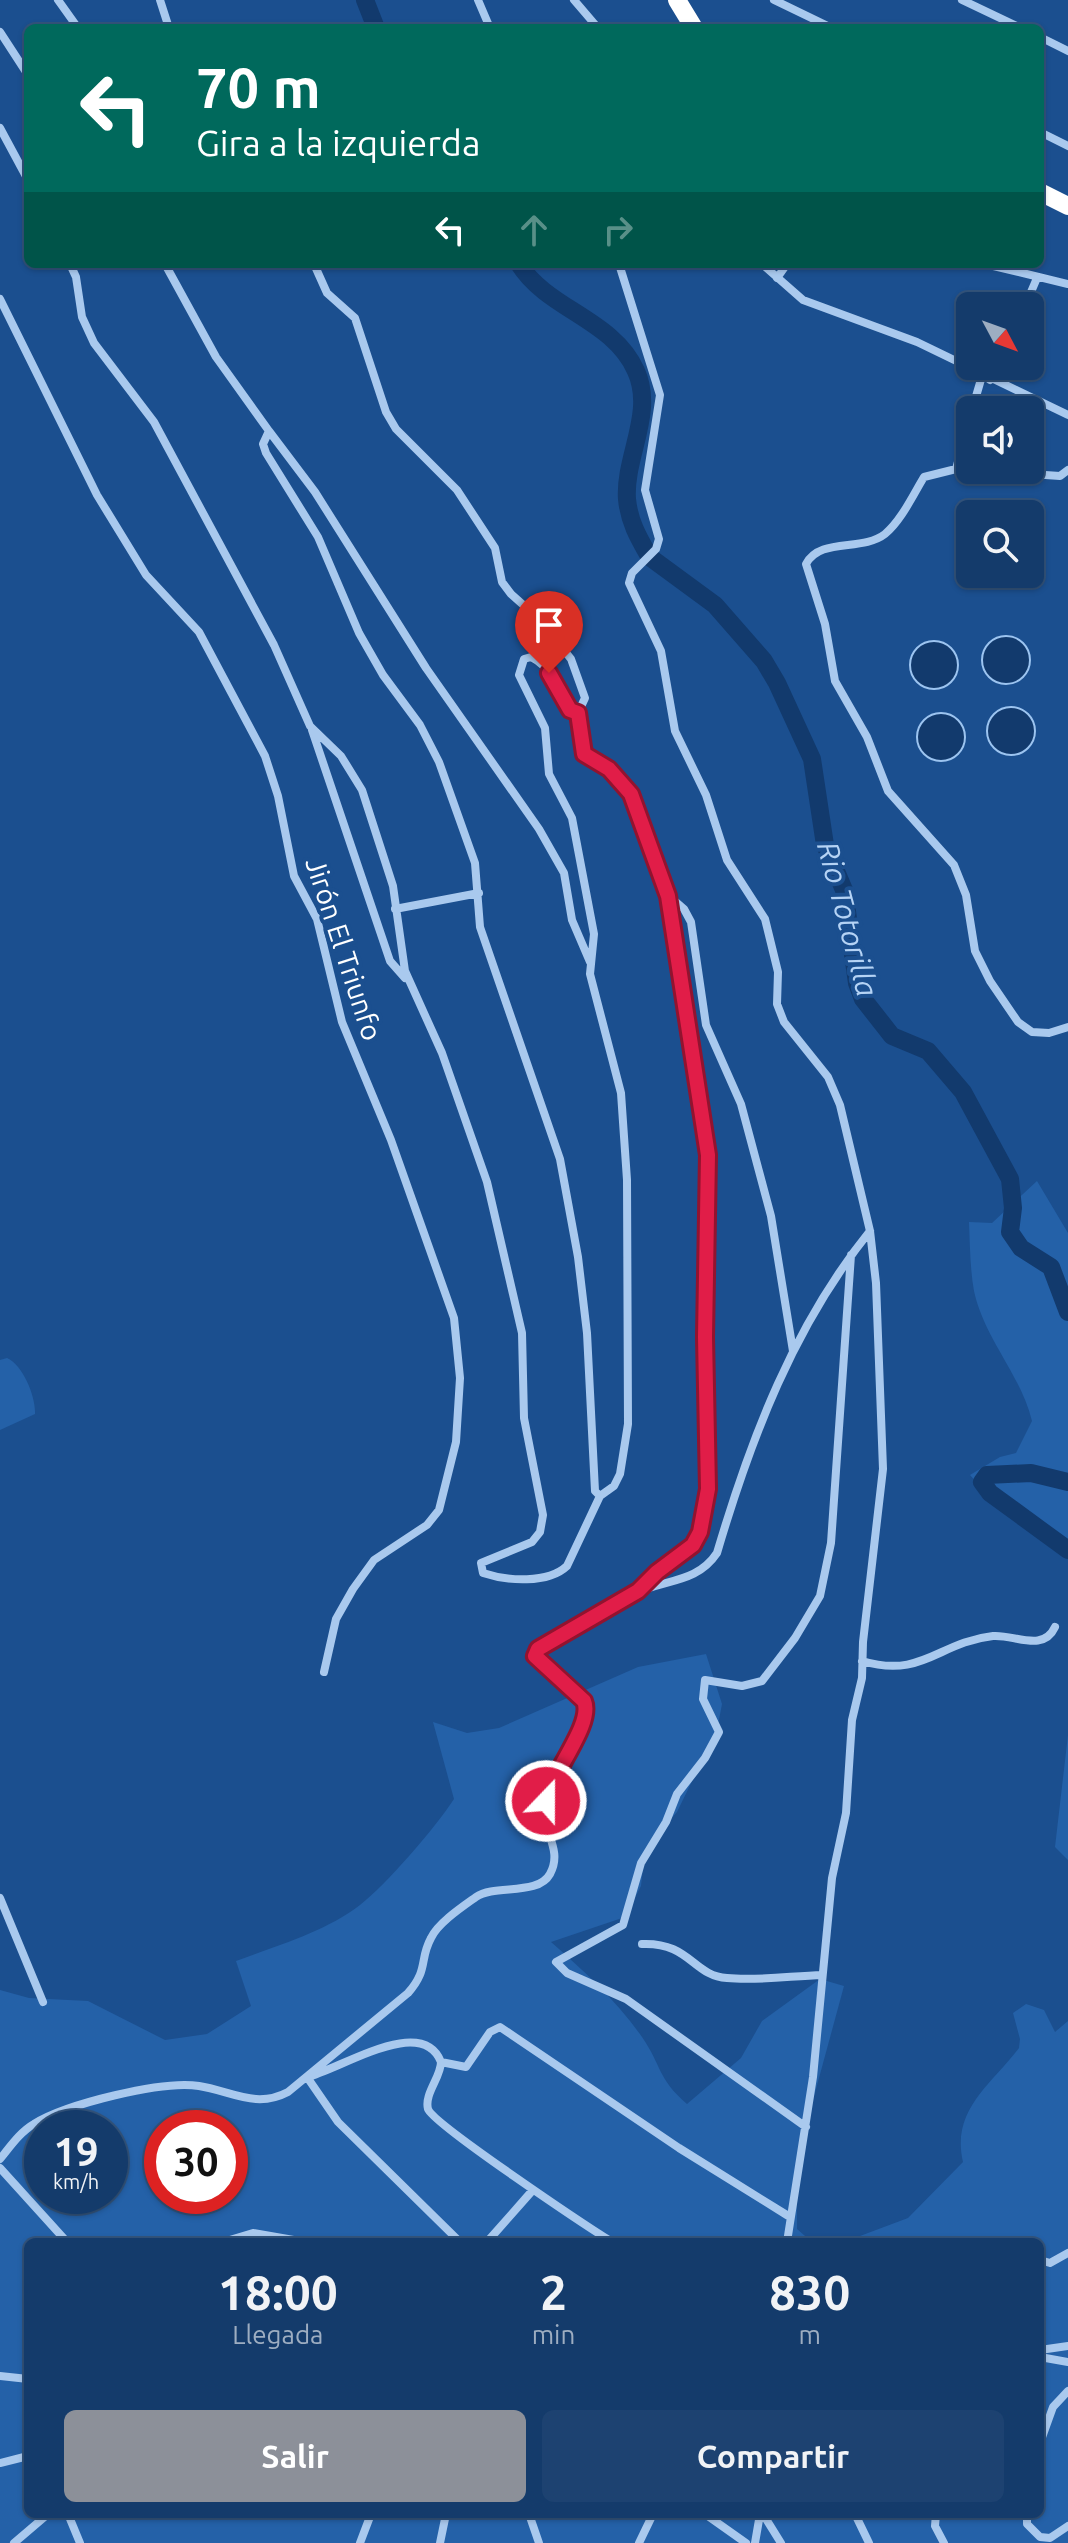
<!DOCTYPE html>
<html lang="es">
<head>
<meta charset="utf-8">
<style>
	body { margin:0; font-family:Ubuntu,sans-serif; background:#1d4271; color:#f1f3f6; height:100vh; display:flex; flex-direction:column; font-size:30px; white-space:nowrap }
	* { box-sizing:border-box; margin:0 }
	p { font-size:26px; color:#9dadc1 }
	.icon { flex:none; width:44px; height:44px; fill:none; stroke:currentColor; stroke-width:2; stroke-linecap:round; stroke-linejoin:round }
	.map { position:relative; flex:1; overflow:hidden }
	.side { position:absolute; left:24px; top:2238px; width:1020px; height:280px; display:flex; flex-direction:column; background:#143b6b; border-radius:12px; box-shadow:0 2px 6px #0004,0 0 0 2px #33557e }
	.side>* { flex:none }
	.top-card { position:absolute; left:24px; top:24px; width:1020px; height:244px; border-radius:12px; box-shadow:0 2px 6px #0004,0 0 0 2px #33557e; background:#00695c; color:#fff; overflow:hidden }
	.needle { width:52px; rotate:131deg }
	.buttons { position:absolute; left:956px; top:292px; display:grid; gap:16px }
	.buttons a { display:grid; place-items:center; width:88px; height:88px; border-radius:12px; background:#143b6b; box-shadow:0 2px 6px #0004,0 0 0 2px #33557e; font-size:40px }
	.speed { position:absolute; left:24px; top:2110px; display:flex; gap:16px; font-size:40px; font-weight:700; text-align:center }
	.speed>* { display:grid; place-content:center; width:104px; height:104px; border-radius:50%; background:#143b6b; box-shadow:0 2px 6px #0004,0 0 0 2px #33557e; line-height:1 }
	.speed small { font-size:20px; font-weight:400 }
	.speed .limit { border:12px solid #d22; background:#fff; color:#111 }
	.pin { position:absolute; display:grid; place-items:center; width:68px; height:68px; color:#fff; margin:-82px -34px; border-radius:50% 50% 50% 0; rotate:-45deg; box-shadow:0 0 8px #0007 }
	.pin .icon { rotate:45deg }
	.me { position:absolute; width:88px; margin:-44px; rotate:22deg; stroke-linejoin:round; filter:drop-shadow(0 0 6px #0008) }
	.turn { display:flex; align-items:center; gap:28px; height:168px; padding:0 40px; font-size:36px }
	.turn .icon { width:104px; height:104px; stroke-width:2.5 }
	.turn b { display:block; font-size:56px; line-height:68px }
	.lanes { display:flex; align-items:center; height:76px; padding:0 40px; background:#0003; justify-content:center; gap:40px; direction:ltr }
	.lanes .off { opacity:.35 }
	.eta { display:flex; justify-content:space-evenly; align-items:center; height:136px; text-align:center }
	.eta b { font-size:48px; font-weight:700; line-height:56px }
	.cta { display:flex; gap:16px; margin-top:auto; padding:16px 40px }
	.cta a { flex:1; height:92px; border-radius:12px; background:#8c9099; color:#fff; font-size:32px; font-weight:700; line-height:92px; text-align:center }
	.cta a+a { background:#1d4271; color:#f1f3f6 }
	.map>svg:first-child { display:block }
</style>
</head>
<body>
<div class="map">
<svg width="1068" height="2543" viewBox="0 0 1068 2543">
	<rect width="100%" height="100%" fill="#1b4f8f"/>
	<path fill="#2461a8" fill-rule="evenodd" d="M 1037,1181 L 1068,1233 L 1068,1551 C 1027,1535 999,1507 970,1475 L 1000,1457 L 1016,1453 L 1032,1421 C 1021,1375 984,1338 974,1291 C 970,1269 970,1244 969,1222 L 992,1223 Z
		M 7,1358 C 23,1365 36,1397 35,1414 L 0,1430 L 0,1360 Z
		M 706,1654 L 722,1704 L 717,1730 L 677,1812 L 645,1849 L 641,1886 L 625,1917 L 551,1942 C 585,1972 616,2000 642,2037 C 662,2066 657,2078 687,2104 L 741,2058 L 762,2021 L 820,1979 L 844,1986 L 797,2159 L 797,2229 L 812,2242 L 28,2242 L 28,2514 L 1040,2514 L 1040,2242 L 844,2242 L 908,2218 L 963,2162 C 951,2110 990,2086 1019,2048 L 1020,2039 L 1013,2013 L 1026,2004 L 1044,2010 L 1055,2032 L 1068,2021 L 1068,2543 L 0,2543 L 0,1990 L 29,1998 L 88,2001 L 165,2040 L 207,2034 L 251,2006 L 236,1961 C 276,1946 325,1932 360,1905 C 386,1885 436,1827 454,1799 L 433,1722 L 467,1733 L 499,1728 L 638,1667 ZM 42,2128 L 110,2128 L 110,2196 L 42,2196 ZM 162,2128 L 230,2128 L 230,2196 L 162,2196 Z
		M 1068,1735 L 1068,1860 L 1055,1847 Z"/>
	<path fill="#123a6d" stroke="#9cc4f0" stroke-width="2" d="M982 660a24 24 0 1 1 48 0a24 24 0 1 1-48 0Z
		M910 665a24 24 0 1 1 48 0a24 24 0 1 1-48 0Z
		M987 731a24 24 0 1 1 48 0a24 24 0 1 1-48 0Z
		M917 737a24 24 0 1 1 48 0a24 24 0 1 1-48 0Z"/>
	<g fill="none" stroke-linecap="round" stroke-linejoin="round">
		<path stroke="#123a6d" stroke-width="18" d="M 365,0 L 376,28
			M 519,264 C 548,310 613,319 636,371 C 655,413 624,457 627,499 C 629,521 638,537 649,556
			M 651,558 L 715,605 L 764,661 L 777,683 L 812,759 L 825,845 L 844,890 L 857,983 L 863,999 L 892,1036 L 928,1051 L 963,1092 L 1010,1179 L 1013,1208 L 1010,1232 L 1021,1248 L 1051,1267 L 1068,1312
			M 1068,1482 L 1031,1473 L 987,1475 L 982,1482 L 990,1493 L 1068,1550"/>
		<path stroke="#a9c9ee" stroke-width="8" d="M 58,0 L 78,28
			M 160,0 L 169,28
			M 478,0 L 490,28
			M 574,0 L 598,28
			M 774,0 L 832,28
			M 962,0 L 1021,28
			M 0,32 L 28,75
			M 1040,37 L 1068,51
			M 0,128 L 28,180
			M 1040,132 L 1068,146
			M 70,264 L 76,277 L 82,317 L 94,343 L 154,422 L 274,645 L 310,726 L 341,756 L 362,790 L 393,886 L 405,971 L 442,1053 L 487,1182 L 522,1333 L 524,1418 L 543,1515 L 540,1532 L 532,1542 L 481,1563 L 483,1573 C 507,1581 548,1584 567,1566 L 600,1496
			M 165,264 L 216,357 L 269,431
			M 314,264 L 327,293 L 355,318 L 386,412 L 396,429 L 457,490 L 495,548 L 502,582 L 511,594 L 539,619 L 571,659 L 585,698 L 578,713
			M 619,264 L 660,395 L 645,490 L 659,539 L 656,549 L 632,573 L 629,583 L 661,651 L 675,731 L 706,795 L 727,860 L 765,919 L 778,972 L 777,1004 L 784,1022 L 828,1077 L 840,1105 L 870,1231 L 876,1283 L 883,1469 L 863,1642 L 862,1678 L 852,1720 L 846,1813 L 832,1878 L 813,2077 L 787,2242
			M 762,264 L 803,300 L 917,342 L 1068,415
			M 985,264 L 1068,284
			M 777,278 L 787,264
			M 0,299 L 97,495 L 146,575 L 199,632 L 265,756 L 278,796 L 294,876 L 317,919 L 342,1022 L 391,1140 L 454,1318 L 460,1378 L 456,1442 L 439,1510 L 427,1525 L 374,1560 L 353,1589 L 336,1619 L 324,1672
			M 1025,306 L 1037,278
			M 990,380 L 997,366
			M 972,410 L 982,376
			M 956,469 L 970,417
			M 970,470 L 956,469 L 924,477 C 913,495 901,521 885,534 C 862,552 820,537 806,564 L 825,624 L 835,681 L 867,737 L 888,791 L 954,865 L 966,895 L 975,951 L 990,981 L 1018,1022 L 1032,1032 L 1049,1033 L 1068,1027
			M 972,470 L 1060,476 L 1068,470
			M 312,730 L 390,961 L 405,978
			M 669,896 L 684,909 L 691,922 L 706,1025 L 741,1104 L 771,1216 L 793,1351
			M 395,909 L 479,893
			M 590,962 L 572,920 L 564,873 L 539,829 L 426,668 L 315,492 L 269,431 L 263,444 L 266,453 L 318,537 L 359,633 L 383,675 L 420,725 L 439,762 L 475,863 L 480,927 L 560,1159 L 578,1257 L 587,1333 L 595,1491 L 600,1496 L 614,1486 L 620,1474 L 628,1424 L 627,1180 L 621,1093 L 590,974 L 594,934 L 572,818 L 549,774 L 545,728 L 519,675 L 524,659 L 531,657 C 551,667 561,690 570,710 L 578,713 L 580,746 L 584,754 L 609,769 L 631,794 L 668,896 L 708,1155 L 705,1337 L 708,1489 L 700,1532 L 693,1545 L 657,1572 L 638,1591
			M 862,1661 C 923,1679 938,1642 993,1636 C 1014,1634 1043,1653 1055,1627
			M 0,1898 L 43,2002
			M 642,1944 C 690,1942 693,1976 727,1978 C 757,1981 791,1976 822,1975
			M 441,2062 L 466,2067 L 490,2032 L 500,2027 L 679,2148 L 790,2217
			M 806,2127 L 626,1999 L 567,1973 L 556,1962 L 623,1925 L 641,1863 L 666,1822 L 677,1794 L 705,1758 L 719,1732 L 703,1699 L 705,1680 L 742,1686 L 762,1681 L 795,1638 L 820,1596 L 831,1543 L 851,1255
			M 0,2159 C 10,2147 20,2132 34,2124 C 66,2104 163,2080 199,2086 C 231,2091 256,2109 288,2092 L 408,1993 C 429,1969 419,1960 431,1938 C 438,1923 462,1907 476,1897 C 495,1884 538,1896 550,1874 C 562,1852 546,1835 544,1814 C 541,1789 573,1741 586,1719 L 584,1701 L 535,1656 L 538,1649 C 568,1628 602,1608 636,1593 C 666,1579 697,1583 717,1553 C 751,1438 794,1325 870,1231
			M 0,2168 L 67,2242
			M 223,2242 L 253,2233 L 305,2242
			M 460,2242 L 338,2122 L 307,2077 C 341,2069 422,2014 441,2062 C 441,2077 424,2094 428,2109 C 433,2124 588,2227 612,2242
			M 487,2242 L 532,2191
			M 1040,2260 L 1050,2263 L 1068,2253
			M 1040,2350 L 1068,2346
			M 1040,2357 L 1068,2362
			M 0,2376 L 28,2379
			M 1040,2443 L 1053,2407 L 1068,2391
			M 0,2463 L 28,2456
			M 68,2514 L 80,2543
			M 529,2514 L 539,2543
			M 705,2514 L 746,2543
			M 763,2514 L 781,2543
			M 855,2514 L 869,2543
			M 936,2514 L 935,2526 L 944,2543
			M 1027,2514 L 1027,2524 L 1040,2537 L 1050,2538 L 1068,2526
			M 14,2543 L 48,2514
			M 360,2543 L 371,2514
			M 440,2543 L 446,2514
			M 639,2543 L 653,2514
			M 755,2543 L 760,2514"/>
		<path stroke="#fff" stroke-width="18" d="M 677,0 L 694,28
			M 1040,192 L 1068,206"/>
	</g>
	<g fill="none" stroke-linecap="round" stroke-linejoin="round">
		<g stroke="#92132f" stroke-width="20">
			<path id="route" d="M 546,1801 C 551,1773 594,1724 584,1701 L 535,1656 L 538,1649 L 638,1591 L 657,1572 L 693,1545 L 700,1532 L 708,1489 L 705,1337 L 708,1155 L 668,896 L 631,794 L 609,769 L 584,754 L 578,713 L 570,710 L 549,673"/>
		</g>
		<use href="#route" stroke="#e11d48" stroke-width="14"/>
	</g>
	<g text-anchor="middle" stroke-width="8" stroke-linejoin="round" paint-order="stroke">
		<g font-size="28" fill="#fff" stroke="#1b4f8f">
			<text transform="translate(344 949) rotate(72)" y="10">Jirón El Triunfo</text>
		</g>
		<g font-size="30" font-style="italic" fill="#b5d3f5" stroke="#1b4f8f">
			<text transform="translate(847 919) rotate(75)" y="10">Rio Totorilla</text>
		</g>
	</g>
</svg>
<div class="buttons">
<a><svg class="needle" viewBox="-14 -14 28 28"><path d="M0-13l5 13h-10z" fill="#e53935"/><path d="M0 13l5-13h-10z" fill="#9dadc1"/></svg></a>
<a><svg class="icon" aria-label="sound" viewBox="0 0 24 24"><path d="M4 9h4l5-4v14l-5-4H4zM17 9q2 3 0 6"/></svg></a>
<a><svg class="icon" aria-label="search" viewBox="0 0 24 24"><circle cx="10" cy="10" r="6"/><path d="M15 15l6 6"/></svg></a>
</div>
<div class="speed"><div>19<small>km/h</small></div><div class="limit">30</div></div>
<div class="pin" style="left:549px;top:673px;background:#d93025"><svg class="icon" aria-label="arrive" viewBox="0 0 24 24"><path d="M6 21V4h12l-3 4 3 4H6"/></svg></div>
<svg class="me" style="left:546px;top:1801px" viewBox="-20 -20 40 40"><circle r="17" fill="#e11d48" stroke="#fff" stroke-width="3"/><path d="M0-11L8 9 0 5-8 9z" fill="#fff"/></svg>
<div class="top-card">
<div class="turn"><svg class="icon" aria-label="left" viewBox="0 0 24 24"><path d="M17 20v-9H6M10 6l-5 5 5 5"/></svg><div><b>70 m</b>Gira a la izquierda</div></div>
<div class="lanes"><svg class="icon" aria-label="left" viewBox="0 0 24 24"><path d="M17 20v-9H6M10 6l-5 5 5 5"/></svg><svg class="icon off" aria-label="ahead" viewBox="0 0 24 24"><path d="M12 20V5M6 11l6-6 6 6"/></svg><svg class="icon off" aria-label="right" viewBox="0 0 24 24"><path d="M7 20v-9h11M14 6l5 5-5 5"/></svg></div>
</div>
<section class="side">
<div class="eta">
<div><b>18:00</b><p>Llegada</p></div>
<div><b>2</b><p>min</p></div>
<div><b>830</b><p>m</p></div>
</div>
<div class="cta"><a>Salir</a><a>Compartir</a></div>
</section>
</div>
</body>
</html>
